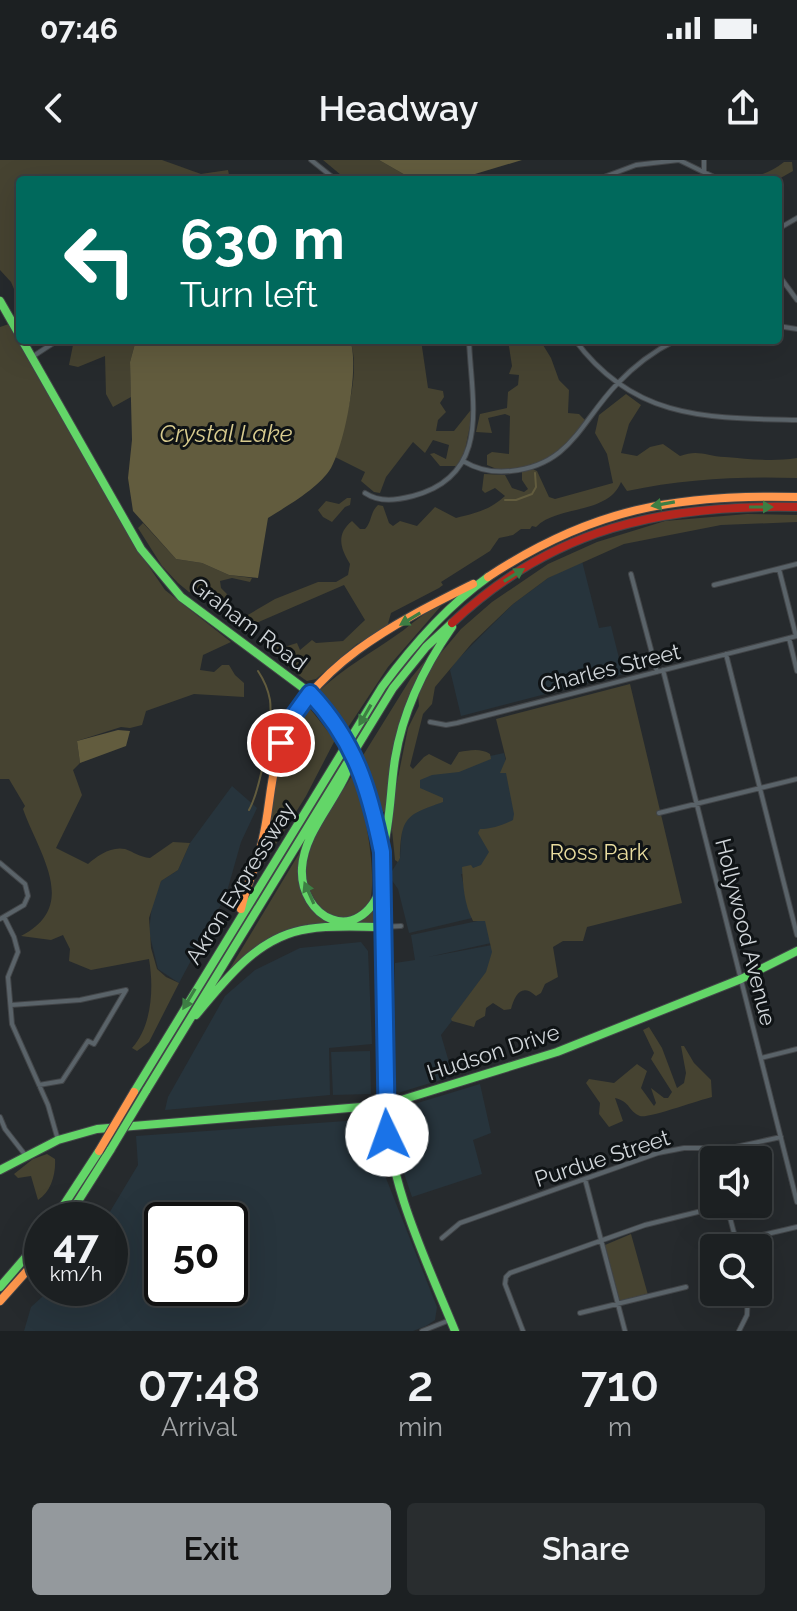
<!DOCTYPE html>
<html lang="en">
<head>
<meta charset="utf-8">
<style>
	body { margin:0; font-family:Raleway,sans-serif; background:#292d2f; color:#f1f3f6; height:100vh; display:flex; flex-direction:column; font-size:30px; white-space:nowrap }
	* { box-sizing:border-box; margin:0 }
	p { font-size:26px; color:#a0a3a5 }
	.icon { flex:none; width:44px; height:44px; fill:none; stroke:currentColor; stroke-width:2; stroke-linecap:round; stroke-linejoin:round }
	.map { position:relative; height:1171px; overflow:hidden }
	.sheet { display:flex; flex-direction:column; background:#1c2022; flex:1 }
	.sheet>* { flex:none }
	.hud { position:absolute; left:16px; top:16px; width:766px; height:168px; border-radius:8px; box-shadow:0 8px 32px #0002,0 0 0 2px #3a3e40; background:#00695c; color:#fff; overflow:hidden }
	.fabs { position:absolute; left:700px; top:986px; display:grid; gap:16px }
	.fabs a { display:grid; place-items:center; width:72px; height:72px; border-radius:8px; background:#1c2022; box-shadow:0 8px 32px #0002,0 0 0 2px #3a3e40; font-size:40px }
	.speed { position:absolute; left:24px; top:1042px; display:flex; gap:16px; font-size:40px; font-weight:700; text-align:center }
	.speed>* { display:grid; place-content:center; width:104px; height:104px; border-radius:50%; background:#1c2022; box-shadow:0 8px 32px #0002,0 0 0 2px #3a3e40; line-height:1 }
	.speed small { font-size:20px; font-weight:400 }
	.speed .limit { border:4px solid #111; border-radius:12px; background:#fff; color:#111 }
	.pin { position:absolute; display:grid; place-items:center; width:68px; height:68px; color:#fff; margin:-34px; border:4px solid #fff; border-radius:50%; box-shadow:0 2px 8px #0007 }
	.me { position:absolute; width:88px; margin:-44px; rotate:357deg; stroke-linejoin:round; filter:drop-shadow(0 0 6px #0008) }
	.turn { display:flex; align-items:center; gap:28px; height:168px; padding:0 32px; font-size:36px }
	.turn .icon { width:104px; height:104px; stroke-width:2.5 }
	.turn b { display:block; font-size:56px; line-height:68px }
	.eta { display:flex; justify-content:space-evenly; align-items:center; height:136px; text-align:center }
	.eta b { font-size:48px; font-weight:600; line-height:56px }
	.primary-button { display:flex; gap:16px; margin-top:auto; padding:16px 32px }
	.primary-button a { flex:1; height:92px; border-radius:8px; background:#94999d; color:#111; font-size:32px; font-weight:600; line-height:92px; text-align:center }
	.primary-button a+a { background:#292d2f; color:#f1f3f6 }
	.status { display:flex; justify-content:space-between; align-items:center; height:56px; padding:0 40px; background:#1c2022; direction:ltr }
	.status svg { height:22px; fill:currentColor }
	header { display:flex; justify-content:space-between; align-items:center; height:104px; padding:0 32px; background:#1c2022; font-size:36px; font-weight:600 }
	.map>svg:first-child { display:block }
</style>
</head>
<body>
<div class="status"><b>07:46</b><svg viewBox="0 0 49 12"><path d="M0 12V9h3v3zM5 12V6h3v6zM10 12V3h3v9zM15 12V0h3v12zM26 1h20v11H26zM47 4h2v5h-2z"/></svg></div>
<header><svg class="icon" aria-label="back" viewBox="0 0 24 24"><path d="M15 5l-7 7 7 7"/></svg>Headway<svg class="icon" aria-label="share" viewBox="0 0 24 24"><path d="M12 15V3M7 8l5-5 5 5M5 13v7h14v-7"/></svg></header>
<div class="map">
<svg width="797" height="1171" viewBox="0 0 797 1171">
	<rect width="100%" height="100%" fill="#262a2d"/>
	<path fill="#27343c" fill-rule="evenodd" d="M 582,401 L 599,468 L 611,466 L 623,514 L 461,556 L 450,510 L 456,501 L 513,444 L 548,418 Z
		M 504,593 L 529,699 L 476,715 L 461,714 L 472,758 L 409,773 L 398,729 L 389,716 L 400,698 L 402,665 L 406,658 L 415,612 Z
		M 232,626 L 257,648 L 241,682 L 226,735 L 179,823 L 158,809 L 149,772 L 152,744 L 161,721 L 178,710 L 190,683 Z
		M 487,759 L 491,783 L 428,797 L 492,785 L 496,804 L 441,875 L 453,916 L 398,933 L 393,928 L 395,803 L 415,800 L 411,775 Z
		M 361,782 L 368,791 L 372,884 L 329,888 L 330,935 L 165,950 L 168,937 L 225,836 L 255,810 L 300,788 Z
		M 370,891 L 371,934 L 333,935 L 331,892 Z
		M 480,924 L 491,973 L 473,980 L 482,1014 L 412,1037 L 397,993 L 393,955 L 401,948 Z
		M 374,959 L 382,1008 L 437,1147 L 435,1160 L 426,1166 L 413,1171 L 24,1171 L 31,1147 L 52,1128 L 110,1128 L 110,1060 L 105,1060 L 138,1005 L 136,976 ZM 162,1060 L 230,1060 L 230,1128 L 162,1128 Z"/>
	<path fill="#464331" d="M 0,0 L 162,0 L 201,14 L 228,10 L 230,20 L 20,20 L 20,143 L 11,122 L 0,110 Z
		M 323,0 L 379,0 L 414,20 L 347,20 Z
		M 784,2 L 792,2 L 793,11 L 777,20 L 738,20 L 742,16 C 758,18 771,12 784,2 Z
		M 9,164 L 133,383 L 165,430 L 231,482 L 203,495 L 200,510 L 214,512 L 222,505 L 229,505 L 235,515 L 244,523 L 244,537 L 194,534 L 146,551 L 142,565 L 130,568 L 121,567 L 77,581 L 80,603 L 73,610 L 82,635 L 56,688 L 88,704 C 97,696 111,686 125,689 C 134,692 139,697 150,698 L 173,682 L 190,683 L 178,710 L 161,721 L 149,758 L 151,788 L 157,809 L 166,817 L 179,823 L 149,882 L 137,891 L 132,888 C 152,866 154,828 149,799 L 91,810 L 69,801 L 70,789 L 63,775 L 51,780 L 21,776 C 80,746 39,694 23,649 L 25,646 L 9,619 L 0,619 L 0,167 Z
		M 70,180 L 136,180 L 130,202 L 131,237 L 113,247 L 106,234 L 105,196 L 78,207 L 69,205 L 73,185 Z
		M 350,180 L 421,180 L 428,228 L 443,231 L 444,237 L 440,243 L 446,252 L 438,260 L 436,271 L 454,271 L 470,251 L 473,251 L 464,295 L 458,306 L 440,306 L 430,294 L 434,293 L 446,299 L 449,285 L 433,280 L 425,293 L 413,282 L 386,317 L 380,333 L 374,332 L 361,321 L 365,312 L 335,297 C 344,264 362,213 350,180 Z
		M 508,180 L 540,180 L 551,198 L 559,220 L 569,230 L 568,253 L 579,254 L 585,260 C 573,282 552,297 530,308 L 537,311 L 549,337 L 555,339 L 613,323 L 607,294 L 595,273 L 599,255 L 626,234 L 641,245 L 629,264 L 621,293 L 637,296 L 650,287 L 663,284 L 680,296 C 698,289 706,296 725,297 C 749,299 772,302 797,298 L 797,318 C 739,316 683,319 627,331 L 621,322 C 608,355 557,345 536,367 L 532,366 L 530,369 L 521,369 L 513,375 L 499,378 L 490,391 L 441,422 L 443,425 L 439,428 L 391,453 L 387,467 L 357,484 L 316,519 L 307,521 C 291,510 276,499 275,479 L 277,477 L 284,487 L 297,483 L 300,490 L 312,480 L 316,483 L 343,481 L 365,460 L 344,425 L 245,468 L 241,466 L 241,459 L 275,439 L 318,422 L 336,422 L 348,415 L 350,404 C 340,388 336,374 352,361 L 360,369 L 365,369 C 372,362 370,352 378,345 L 383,346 L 389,363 L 393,366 L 400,361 L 417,366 L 435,347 L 456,358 C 476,353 490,350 505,336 L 495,328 L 485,333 L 482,330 L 484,314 L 505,315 L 512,328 L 524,332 L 528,329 L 522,320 L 522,310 L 499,310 L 487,305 L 487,295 L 492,292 L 509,294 L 510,256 L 505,254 L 488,258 L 492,273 L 476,272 L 480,254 L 507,248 L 508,232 L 518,225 L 519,215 L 509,214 L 512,206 Z
		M 347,338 L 351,338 L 350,345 L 345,347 L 332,362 L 323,357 L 318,350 L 326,341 L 339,344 Z
		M 747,354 L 797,355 L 797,362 L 721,365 L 624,384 L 548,418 L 513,444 L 472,483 L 435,527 L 432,544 L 423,554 L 410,606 L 413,609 L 424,597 L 429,594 L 451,605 L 459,592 C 470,590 481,588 490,594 L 491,599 L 459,612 L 432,615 L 420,620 L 420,628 L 443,638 L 443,642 C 406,655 401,657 400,698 L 398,702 L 395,700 L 392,670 L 394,637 L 408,568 L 419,546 L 418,535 L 430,506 L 461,469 L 492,442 L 548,404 L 597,382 L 665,361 Z
		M 143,363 L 176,399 L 202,403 L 229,415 L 252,418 L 250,422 L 232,418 L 220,421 L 221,428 L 227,434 L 222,445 L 217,447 L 202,436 L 189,432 L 178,423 L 162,406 L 138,368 Z
		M 441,446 L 388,507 L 347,569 L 321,538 L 319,531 C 344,508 371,493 398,474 C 413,464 424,451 441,446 Z
		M 429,496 L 389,616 L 386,651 L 383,652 L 362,597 L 411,518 Z
		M 630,524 L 682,743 L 587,767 L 583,781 L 563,781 L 553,787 L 558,817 L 545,824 L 541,833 L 536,836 C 522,823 515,834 511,849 L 504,850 L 493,843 L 486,848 L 485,856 L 476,861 L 474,867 L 452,861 L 451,859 L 486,812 L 492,792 L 485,761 L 473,761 C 464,744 463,725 462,707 L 471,705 L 473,708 L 481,705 L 489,692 L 478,673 L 480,669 C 491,669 503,665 513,660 L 514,654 L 506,613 L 500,613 L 506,599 L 496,559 Z
		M 307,545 L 335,580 L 306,636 L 258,713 L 265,685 L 278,603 L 288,573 Z
		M 353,614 C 363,636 382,730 366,750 C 359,759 348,759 338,760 C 330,755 318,749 313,740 C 289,700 333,648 353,614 Z
		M 300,692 L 302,692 L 304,734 L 338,764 L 373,749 L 375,750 L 376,764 L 293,768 L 226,815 Z
		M 649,867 L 662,888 L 677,928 L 684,923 L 686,913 L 681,886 L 684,886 L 694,903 L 711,920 L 712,937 C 699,940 647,959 640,956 C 628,951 631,942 615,938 L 623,961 L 609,967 L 599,954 L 600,943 L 586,923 L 589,919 L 614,923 L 637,904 L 647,911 L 641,928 L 654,946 L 656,943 L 651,928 L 664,938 L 668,938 L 672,932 L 651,899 L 654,893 L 643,870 Z
		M 47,994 L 55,999 C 56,1014 51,1032 38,1040 L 31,1016 L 18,1018 L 14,1014 L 33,999 Z
		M 631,1074 L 648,1135 L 620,1142 L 605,1085 Z"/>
	<path fill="#625c3e" d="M 379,0 L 522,0 L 455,20 L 414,20 Z
		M 136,180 L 350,180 C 360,206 345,283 331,308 C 319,328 287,346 268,358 L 258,418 L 229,415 L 202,403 L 176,399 L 133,351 L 128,318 L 132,280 L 130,202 Z
		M 118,570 L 130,571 L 126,586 L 80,603 L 77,581 Z"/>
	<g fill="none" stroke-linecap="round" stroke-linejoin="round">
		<path stroke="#625c3e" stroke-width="2" d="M 505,340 L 516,340 L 532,334 L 536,327 L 535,313
			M 249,650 C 260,630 273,563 270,540 C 268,529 264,520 258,511"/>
		<g stroke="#424548" stroke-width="6">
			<path id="street" d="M 311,0 L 336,20
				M 679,0 L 720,20
				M 704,0 L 704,11
				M 596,20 L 636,5 L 679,0
				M 778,69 L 797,58
				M 778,114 L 797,140
				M 778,166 L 797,169
				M 575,180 C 634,260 707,258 797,260
				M 32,197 L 58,180
				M 463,301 C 478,310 494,313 511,311 C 571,305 581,261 617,224 C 634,206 654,191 676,180
				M 365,333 C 380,343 397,340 413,336 C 493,315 471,240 469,180
				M 779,409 L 796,476
				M 631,414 L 657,512
				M 714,425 L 797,404
				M 789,478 L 797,511
				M 726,494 L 797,775
				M 663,510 L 797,1042
				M 430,562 L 446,565 L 457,563 L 797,476
				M 659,653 L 797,619
				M 0,703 L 25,724 L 28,736 L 24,745 L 0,759
				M 4,757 L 14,777 L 18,792 L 8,817 L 12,864 L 48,945 L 58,980
				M 383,767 L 401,766
				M 11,845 L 80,840 L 126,830 L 94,884 L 88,881 L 62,921 L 39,925
				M 761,898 L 797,889
				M 0,957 L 5,969 L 26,996
				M 585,1019 L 625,1171
				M 442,1078 L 460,1063 L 658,993 L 684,988 L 731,988 L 781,977
				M 737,1081 L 797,1067
				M 580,1153 L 686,1127
				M 422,1171 L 450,1160
				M 523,1171 L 505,1124 L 506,1117 L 510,1113 L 645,1065 L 718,1047 L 729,1054 L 738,1088
				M 739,1171 L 747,1155 L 748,1132"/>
		</g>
		<g stroke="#424548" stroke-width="10">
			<path id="fast" d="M 0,141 L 20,176
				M 22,180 L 141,389 L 181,437 L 302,527 L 337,566
				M 347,612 C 334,643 304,673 302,708 C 299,757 358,790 382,726
				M 382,692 C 391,661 390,630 395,599 C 403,550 424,507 452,467
				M 196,855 C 226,819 258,776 308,769 C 332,765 358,767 383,767
				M 146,931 L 393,528 L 426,487 L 452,463
				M 134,932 L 382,527 C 412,486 446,447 488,417
				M 385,940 C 387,1021 425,1098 455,1171
				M 0,1010 L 58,980 L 97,969 L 385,945 L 557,892 L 741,819 L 797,791
				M 54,1060 L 99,991
				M 66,1060 L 111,989
				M 0,1127 L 42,1078"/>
		</g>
		<g stroke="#424548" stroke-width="10">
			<path id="slow" d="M 488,417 C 591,349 675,334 797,337
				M 363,621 L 382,692 L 385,940
				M 241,749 C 246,725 258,703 263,678 C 270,648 270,617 280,587 C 308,505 401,460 473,424
				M 0,1141 L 42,1094"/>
		</g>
		<g stroke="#424548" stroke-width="10">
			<path id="jam" d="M 452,463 C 553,368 662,344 797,347"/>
		</g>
		<use href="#street" stroke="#5a6369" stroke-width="4"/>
		<use href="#fast" stroke="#63d668" stroke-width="8"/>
		<use href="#slow" stroke="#ff974d" stroke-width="8"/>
		<use href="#jam" stroke="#b3261e" stroke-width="8"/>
		<g stroke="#424548" stroke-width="10" stroke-linecap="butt">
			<path id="fast-bridge" d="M 337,566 L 354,595 L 363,621
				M 111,989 L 146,931"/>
		</g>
		<g stroke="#424548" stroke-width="10" stroke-linecap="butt">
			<path id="slow-bridge" d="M 99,991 L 134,932"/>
		</g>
		<use href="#fast-bridge" stroke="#63d668" stroke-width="8"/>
		<use href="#slow-bridge" stroke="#ff974d" stroke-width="8"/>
	</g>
	<defs><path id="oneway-solid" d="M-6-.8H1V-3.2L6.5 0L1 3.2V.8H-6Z" transform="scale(2)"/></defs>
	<g fill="#3d7e43">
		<use href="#oneway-solid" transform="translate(663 344) rotate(170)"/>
		<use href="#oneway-solid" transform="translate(761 347)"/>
		<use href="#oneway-solid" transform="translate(514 415) rotate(-32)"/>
		<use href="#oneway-solid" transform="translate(410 459) rotate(149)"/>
		<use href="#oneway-solid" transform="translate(365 555) rotate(120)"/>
		<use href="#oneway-solid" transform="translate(309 733) rotate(-114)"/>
		<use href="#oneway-solid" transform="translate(189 839) rotate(121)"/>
	</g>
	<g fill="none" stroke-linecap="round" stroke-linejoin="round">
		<g stroke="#114b97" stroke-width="20">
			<path id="route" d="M 281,583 L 292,558 L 310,533 C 355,581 369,628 382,692 L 387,975"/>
		</g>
		<use href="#route" stroke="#1a73e8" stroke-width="14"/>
	</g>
	<g text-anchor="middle" stroke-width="6" stroke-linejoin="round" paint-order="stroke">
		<g font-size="22" fill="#d0d5d9" stroke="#0f1315">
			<text transform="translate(249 464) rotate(37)" y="8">Graham Road</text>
			<text transform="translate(610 508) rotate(-14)" y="8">Charles Street</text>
			<text transform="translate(240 723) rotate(-58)" y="8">Akron Expressway</text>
			<text transform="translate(746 772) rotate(76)" y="8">Hollywood Avenue</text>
			<text transform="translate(493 892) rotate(-18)" y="8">Hudson Drive</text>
			<text transform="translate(602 998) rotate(-18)" y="8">Purdue Street</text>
		</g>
		<g font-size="22" fill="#e9dd9f" stroke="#0f1315">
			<text x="599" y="700">Ross Park</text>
		</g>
		<g font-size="24" font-style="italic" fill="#d9cc8f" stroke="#0f1315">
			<text x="226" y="282">Crystal Lake</text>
		</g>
	</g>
</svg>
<div class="fabs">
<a><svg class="icon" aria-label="sound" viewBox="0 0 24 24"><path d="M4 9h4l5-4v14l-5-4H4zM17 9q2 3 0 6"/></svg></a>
<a><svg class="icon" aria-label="search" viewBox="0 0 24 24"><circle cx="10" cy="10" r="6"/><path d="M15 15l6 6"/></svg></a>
</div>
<div class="speed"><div>47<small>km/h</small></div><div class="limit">50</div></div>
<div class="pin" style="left:281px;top:583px;background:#d93025"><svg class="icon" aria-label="arrive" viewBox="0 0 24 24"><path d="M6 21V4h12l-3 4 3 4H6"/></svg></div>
<svg class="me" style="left:387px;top:975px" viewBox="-20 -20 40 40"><circle r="19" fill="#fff"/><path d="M0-13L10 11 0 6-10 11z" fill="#1a73e8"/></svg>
<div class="hud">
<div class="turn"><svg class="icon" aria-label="left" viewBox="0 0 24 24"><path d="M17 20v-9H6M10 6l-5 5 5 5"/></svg><div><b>630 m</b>Turn left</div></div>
</div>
</div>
<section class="sheet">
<div class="eta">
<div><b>07:48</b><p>Arrival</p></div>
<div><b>2</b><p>min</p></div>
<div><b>710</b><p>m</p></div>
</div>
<div class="primary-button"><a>Exit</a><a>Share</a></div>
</section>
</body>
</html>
